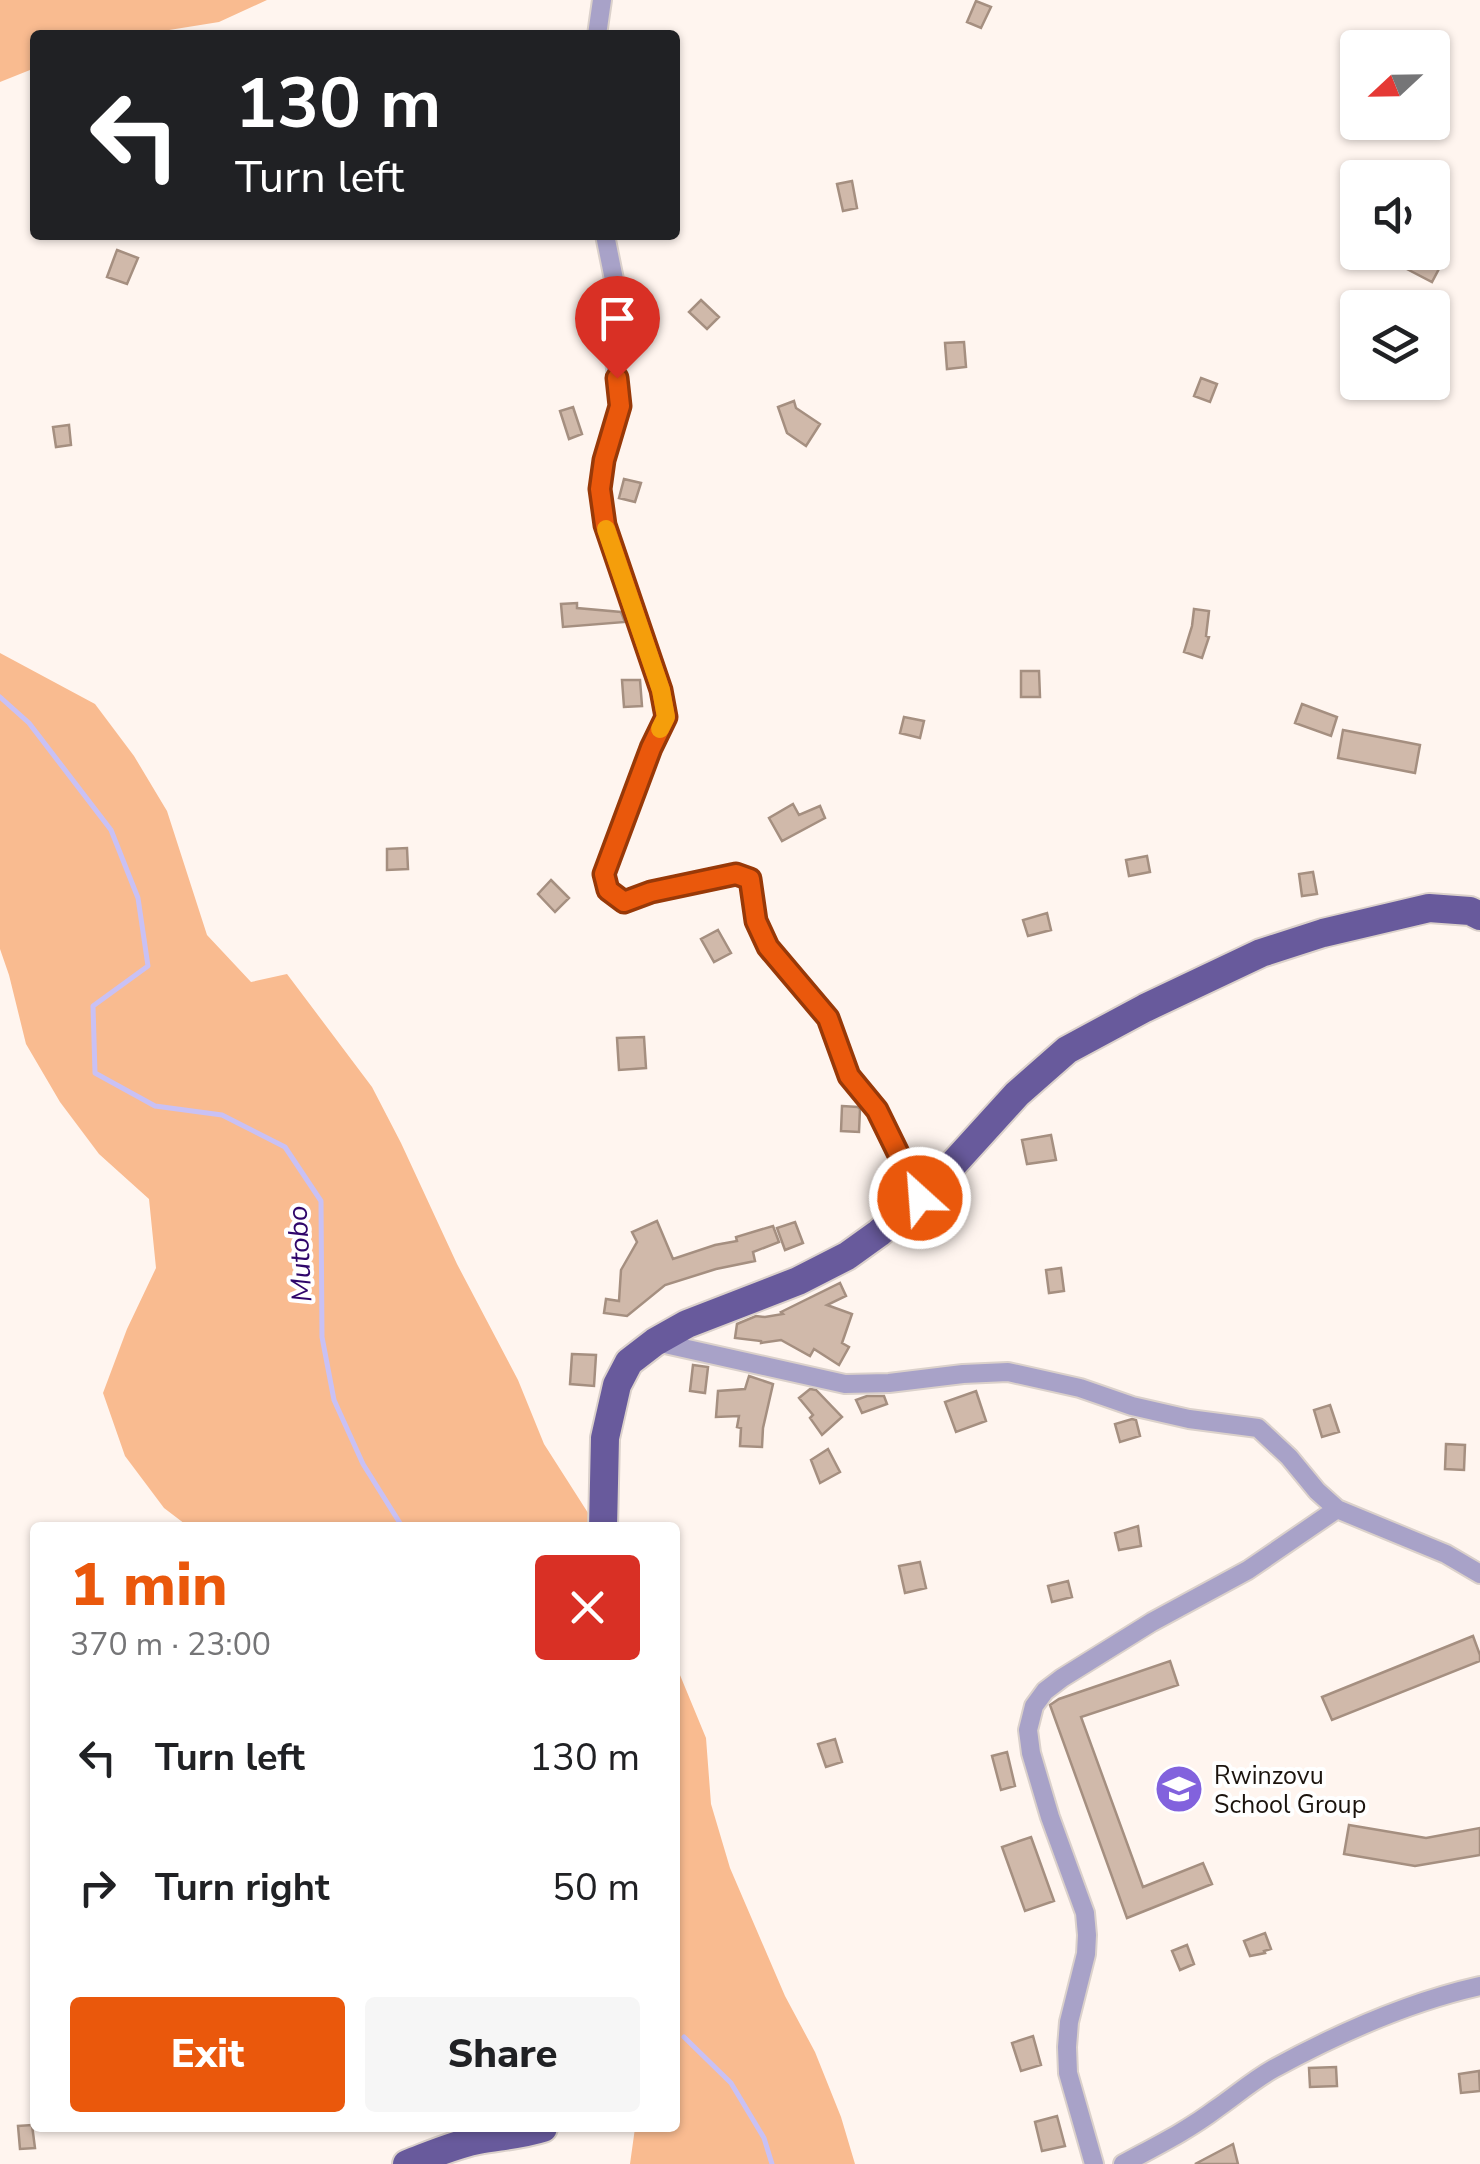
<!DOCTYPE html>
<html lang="en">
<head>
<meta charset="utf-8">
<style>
	body { margin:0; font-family:"Nunito Sans",sans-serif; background:#f6f6f6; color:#202124; height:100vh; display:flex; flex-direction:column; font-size:38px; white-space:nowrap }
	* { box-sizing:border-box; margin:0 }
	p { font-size:32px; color:#757577 }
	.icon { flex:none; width:55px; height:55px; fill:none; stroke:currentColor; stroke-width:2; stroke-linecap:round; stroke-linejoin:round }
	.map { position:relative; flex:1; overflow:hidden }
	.panel { position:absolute; left:30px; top:1522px; width:650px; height:610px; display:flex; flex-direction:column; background:#fff; border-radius:10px; box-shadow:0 2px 8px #0004 }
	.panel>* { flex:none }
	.top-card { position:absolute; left:30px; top:30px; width:650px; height:210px; border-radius:10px; box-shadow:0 2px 8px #0004; background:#202124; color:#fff; overflow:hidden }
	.needle { width:65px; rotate:248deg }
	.controls { position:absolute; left:1340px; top:30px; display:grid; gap:20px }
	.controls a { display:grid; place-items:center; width:110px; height:110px; border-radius:10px; background:#fff; box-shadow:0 2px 8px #0004; font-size:50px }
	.pin { position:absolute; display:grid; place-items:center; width:85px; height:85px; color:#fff; margin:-102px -42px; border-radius:50% 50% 50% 0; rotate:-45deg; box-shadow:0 0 10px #0007 }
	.pin .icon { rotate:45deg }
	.me { position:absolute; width:110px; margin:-55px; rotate:334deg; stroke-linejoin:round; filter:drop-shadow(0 0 8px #0008) }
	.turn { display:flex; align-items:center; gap:35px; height:210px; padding:0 40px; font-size:45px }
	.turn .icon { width:130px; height:130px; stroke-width:2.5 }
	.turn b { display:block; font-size:70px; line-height:85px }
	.round { display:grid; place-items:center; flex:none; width:105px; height:105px; border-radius:10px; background:#f6f6f6 }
	.head { display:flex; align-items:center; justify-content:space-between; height:170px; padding:0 40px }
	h1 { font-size:60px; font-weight:800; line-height:75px; color:#ea580c }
	.primary-button { display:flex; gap:20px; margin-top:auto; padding:20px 40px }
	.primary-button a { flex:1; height:115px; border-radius:10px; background:#ea580c; color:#fff; font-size:40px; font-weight:800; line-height:115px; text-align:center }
	.primary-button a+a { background:#f6f6f6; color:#202124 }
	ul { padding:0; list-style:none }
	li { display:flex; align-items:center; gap:30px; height:130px; padding:0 40px }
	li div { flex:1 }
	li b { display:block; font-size:38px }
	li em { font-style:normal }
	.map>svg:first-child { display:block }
</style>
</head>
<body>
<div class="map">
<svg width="1480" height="2164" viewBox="0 0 1480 2164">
	<rect width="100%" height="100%" fill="#fff5ef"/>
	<path fill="#f9bb90" d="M 0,0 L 267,0 L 219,22 L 138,35 L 35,35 L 35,68 L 0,82 Z
		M 0,653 L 95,704 L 134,756 L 167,811 L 207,935 L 251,982 L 287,974 L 372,1087 L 401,1143 L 457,1264 L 518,1380 L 544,1444 L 597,1527 L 189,1527 L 164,1508 L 125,1456 L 103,1393 L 127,1329 L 156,1268 L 149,1199 L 99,1154 L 60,1102 L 26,1044 L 9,975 L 0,949 Z
		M 675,1663 L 706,1738 L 711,1804 L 730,1868 L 785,1996 L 815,2052 L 841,2117 L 855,2164 L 630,2164 L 635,2128 L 675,2128 Z"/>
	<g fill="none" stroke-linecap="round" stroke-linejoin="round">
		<path stroke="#c9c1f5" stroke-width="5" d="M 0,697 L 29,723 L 111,830 L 138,898 L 148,966 L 93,1006 L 95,1073 L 155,1106 L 222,1115 L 285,1147 L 321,1201 L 322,1337 L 334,1400 L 363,1464 L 403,1528
			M 684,2037 L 731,2083 L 764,2138 L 772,2164"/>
	</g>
	<path fill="#d0b9aa" stroke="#a58f80" stroke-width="2.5" d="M 976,1 L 991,7 L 981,28 L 967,22 Z
		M 852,181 L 857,208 L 843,211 L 837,184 Z
		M 117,250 L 138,258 L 127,284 L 107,277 Z
		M 1434,255 L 1434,261 L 1441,265 L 1432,282 L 1403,267 Z
		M 701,300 L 719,317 L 707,329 L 689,312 Z
		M 964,342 L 966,367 L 947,369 L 945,343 Z
		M 1201,378 L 1217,384 L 1210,402 L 1194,396 Z
		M 794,401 L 796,408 L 820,424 L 806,446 L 787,433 L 778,407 Z
		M 573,407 L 582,434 L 569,439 L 560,411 Z
		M 69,425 L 71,445 L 56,447 L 53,427 Z
		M 624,479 L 641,483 L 635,502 L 619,498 Z
		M 577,603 L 577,608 L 621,612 L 625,622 L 563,627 L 561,604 Z
		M 1194,609 L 1209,611 L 1206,636 L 1209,637 L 1202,658 L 1184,652 L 1192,626 Z
		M 1021,671 L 1039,671 L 1040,697 L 1021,697 Z
		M 622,680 L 640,680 L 642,706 L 624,707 Z
		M 1302,704 L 1337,717 L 1331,736 L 1295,723 Z
		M 904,717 L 924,721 L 920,738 L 900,733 Z
		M 1343,730 L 1420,745 L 1415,773 L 1338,758 Z
		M 793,804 L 799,815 L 820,806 L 825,818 L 782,841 L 769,818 Z
		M 407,848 L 408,869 L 387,870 L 387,849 Z
		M 1147,856 L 1150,872 L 1129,876 L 1126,860 Z
		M 1313,872 L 1317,894 L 1302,896 L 1299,874 Z
		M 551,880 L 569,898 L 555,912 L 538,894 Z
		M 1047,913 L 1051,930 L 1028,936 L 1023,920 Z
		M 718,930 L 731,953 L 714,962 L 701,939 Z
		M 644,1037 L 646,1068 L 619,1070 L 617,1038 Z
		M 842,1106 L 858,1107 L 860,1109 L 859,1132 L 841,1131 Z
		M 1051,1135 L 1056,1160 L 1027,1164 L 1022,1140 Z
		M 657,1221 L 673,1259 L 715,1245 L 737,1241 L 736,1237 L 773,1226 L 779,1242 L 753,1252 L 755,1261 L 716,1269 L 665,1285 L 627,1316 L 604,1313 L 606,1299 L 619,1301 L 621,1270 L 637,1242 L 632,1232 Z
		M 795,1222 L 803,1243 L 785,1250 L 777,1228 Z
		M 1061,1268 L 1064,1291 L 1049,1293 L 1046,1270 Z
		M 840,1283 L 846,1296 L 827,1305 L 852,1314 L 842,1343 L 849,1347 L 839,1365 L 814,1349 L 810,1356 L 781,1340 L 761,1343 L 761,1341 L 735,1338 L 737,1324 L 756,1316 L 765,1317 L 783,1314 L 781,1312 Z
		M 572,1354 L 596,1355 L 594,1386 L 570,1384 Z
		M 693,1365 L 708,1367 L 705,1393 L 690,1391 Z
		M 749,1376 L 773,1384 L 763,1428 L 762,1447 L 740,1446 L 741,1428 L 737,1427 L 739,1416 L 716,1417 L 718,1391 L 745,1389 Z
		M 810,1389 L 816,1390 L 842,1417 L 822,1435 L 810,1418 L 813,1415 L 799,1398 Z
		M 976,1391 L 986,1421 L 956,1432 L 945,1402 Z
		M 867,1396 L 884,1396 L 887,1404 L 862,1413 L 856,1400 Z
		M 1330,1405 L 1339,1432 L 1322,1437 L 1314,1410 Z
		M 1132,1419 L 1136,1420 L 1140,1436 L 1120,1442 L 1115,1424 Z
		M 1446,1444 L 1465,1445 L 1464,1470 L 1445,1469 Z
		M 828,1449 L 840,1472 L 820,1483 L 811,1460 Z
		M 1138,1526 L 1141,1546 L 1119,1550 L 1115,1533 Z
		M 920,1562 L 926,1588 L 905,1593 L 899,1566 Z
		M 1068,1581 L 1072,1597 L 1052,1602 L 1048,1586 Z
		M 1473,1636 L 1480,1655 L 1480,1661 L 1332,1720 L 1322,1697 Z
		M 1170,1661 L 1178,1685 L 1081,1717 L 1143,1887 L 1203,1863 L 1212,1884 L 1127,1918 L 1050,1705 L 1059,1699 Z
		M 835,1739 L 842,1762 L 826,1767 L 818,1744 Z
		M 1007,1752 L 1015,1786 L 1001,1790 L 992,1756 Z
		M 1349,1825 L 1426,1838 L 1480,1828 L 1480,1855 L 1415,1866 L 1344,1854 Z
		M 1031,1837 L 1054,1901 L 1025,1911 L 1002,1847 Z
		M 1265,1933 L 1271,1949 L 1264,1951 L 1265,1953 L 1250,1956 L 1244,1941 Z
		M 1187,1945 L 1194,1964 L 1180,1970 L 1172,1951 Z
		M 1033,2036 L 1041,2065 L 1021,2071 L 1012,2043 Z
		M 1336,2067 L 1337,2086 L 1310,2087 L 1309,2068 Z
		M 1479,2071 L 1480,2091 L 1461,2093 L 1459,2074 Z
		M 1057,2116 L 1065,2146 L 1042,2151 L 1035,2122 Z
		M 32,2125 L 35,2148 L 20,2149 L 18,2126 Z
		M 1233,2144 L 1238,2164 L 1195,2164 Z"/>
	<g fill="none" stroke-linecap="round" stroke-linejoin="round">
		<g stroke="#dbd1cb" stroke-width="22">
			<path id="minor" d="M 597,35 L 602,0
				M 605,235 L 622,319 L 614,350 L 620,406 L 604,461 L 600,489 L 605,525 L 661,690 L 666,717 L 651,748 L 604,874 L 607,890 L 624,902 L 651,891 L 736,874 L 750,879 L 756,921 L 767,947 L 828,1018 L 849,1076 L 877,1111 L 919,1197
				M 656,1342 L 845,1384 L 889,1383 L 963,1374 L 1008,1372 L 1080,1388 L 1132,1406 L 1189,1419 L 1258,1428 L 1289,1457 L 1317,1491 L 1337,1509 L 1446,1554 L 1480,1574
				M 1094,2164 L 1068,2073 L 1067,2047 L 1069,2022 L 1086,1954 L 1087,1935 L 1085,1913 L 1050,1817 L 1031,1753 L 1028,1730 L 1034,1706 L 1045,1691 L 1062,1678 L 1152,1622 L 1248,1570 L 1337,1509
				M 1123,2164 C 1154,2147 1187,2131 1216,2109 C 1235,2096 1252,2081 1273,2069 C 1337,2034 1408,2002 1480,1986"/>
		</g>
		<g stroke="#dbd1cb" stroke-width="32">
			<path id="primary" d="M 603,1528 L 605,1438 L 617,1385 L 629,1362 L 655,1342 L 687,1324 L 798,1281 L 847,1256 L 879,1233 L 937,1182 L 1017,1094 L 1067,1050 L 1145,1008 L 1261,953 L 1323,933 L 1429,908 L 1470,911 L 1480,916
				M 407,2164 C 431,2155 453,2145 478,2140 C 500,2136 521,2135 543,2128"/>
		</g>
		<use href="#minor" stroke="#a8a2c8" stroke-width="18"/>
		<use href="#primary" stroke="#685a9c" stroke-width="28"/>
	</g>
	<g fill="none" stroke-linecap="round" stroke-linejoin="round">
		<g stroke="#983908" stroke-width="25">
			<path id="route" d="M 617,378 L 620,406 L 604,460 L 600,489 L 605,525 L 661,690 L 666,717 L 651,748 L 604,874 L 608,890 L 624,902 L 651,892 L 736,874 L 750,879 L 756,921 L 768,947 L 828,1018 L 849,1076 L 877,1110 L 920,1198"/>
		</g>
		<use href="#route" stroke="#ea580c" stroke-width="18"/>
		<path stroke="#f59e0b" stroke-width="18" d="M 606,529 L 661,690 L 666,717 L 660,729"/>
	</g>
	<defs>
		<g id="school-disc" transform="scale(2.5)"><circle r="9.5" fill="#8262dd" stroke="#fff"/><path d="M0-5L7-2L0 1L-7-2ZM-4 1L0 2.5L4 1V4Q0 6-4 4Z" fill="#fff"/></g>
	</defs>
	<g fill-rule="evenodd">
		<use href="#school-disc" x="1179" y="1789"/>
	</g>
	<g text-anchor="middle" stroke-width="8" stroke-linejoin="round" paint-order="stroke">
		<g font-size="25" fill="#1b130d" stroke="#fff" text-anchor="start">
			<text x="1214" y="1784">Rwinzovu<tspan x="1214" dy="29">School Group</tspan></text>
		</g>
		<g font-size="28" font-style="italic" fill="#2f056a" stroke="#fff">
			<text transform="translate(299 1254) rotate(-93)" y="10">Mutobo</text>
		</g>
	</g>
</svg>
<div class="controls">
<a><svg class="needle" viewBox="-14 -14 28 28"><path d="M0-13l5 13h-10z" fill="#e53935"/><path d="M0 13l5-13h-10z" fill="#757577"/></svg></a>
<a><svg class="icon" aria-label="sound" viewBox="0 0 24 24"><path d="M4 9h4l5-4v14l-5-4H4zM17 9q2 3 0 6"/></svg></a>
<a><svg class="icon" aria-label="layers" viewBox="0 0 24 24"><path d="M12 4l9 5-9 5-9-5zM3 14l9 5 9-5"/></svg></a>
</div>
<div class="pin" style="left:617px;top:378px;background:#d93025"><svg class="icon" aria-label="arrive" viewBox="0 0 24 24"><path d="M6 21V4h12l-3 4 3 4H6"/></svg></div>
<svg class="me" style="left:920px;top:1198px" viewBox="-20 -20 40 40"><circle r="17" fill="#ea580c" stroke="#fff" stroke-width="3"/><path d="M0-11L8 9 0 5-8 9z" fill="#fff"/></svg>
<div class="top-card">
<div class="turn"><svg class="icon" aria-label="left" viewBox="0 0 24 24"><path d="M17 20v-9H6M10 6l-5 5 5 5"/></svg><div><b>130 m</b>Turn left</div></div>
</div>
<section class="panel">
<div class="head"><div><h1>1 min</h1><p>370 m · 23:00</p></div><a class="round" style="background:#d93025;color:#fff"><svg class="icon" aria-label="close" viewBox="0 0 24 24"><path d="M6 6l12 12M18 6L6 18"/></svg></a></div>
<ul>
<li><svg class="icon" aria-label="left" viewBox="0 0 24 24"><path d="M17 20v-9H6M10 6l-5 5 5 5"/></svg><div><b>Turn left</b></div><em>130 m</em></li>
<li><svg class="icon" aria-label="right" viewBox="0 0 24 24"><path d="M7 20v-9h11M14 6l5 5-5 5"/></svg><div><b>Turn right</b></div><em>50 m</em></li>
</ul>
<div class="primary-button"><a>Exit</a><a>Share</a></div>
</section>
</div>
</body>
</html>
